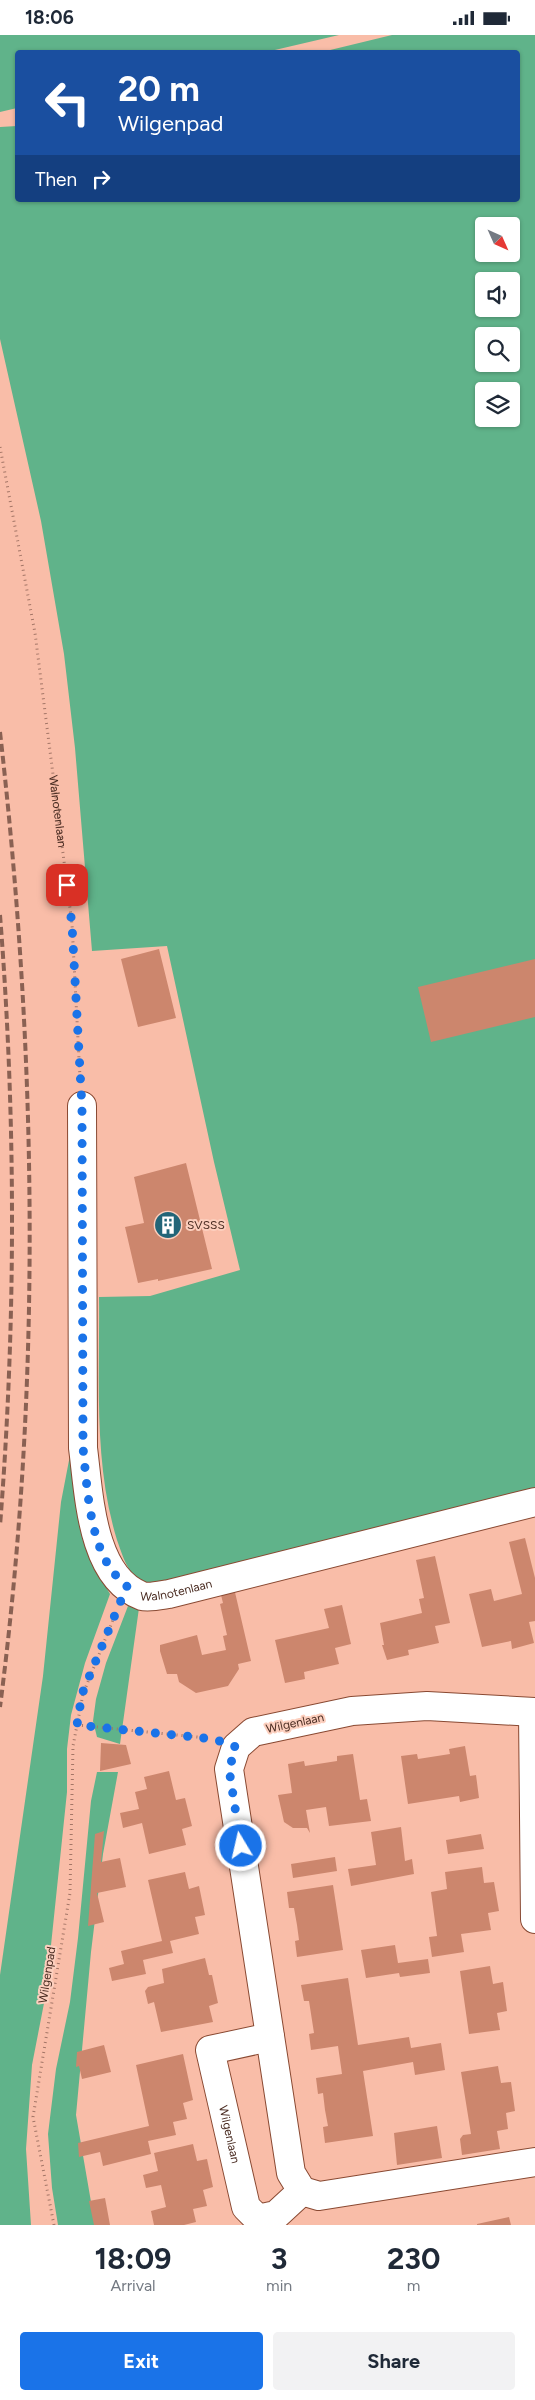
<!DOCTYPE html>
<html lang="en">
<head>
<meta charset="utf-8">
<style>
	body { margin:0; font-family:Figtree,sans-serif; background:#f2f2f3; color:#1f2937; height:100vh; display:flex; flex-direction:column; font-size:19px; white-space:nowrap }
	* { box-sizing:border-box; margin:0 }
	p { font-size:16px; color:#747a83 }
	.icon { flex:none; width:28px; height:28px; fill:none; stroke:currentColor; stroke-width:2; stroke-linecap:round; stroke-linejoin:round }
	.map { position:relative; height:2190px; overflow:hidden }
	.panel { display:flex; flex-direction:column; background:#fff; flex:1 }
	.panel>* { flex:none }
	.hud { position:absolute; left:15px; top:15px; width:505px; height:152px; border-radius:5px; box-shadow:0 1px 4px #0004; background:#1a4fa0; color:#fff; overflow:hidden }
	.needle { width:32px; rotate:135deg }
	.fabs { position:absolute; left:475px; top:182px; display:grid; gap:10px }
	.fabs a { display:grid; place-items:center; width:45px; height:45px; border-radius:5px; background:#fff; box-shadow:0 1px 4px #0004; font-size:25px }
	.pin { position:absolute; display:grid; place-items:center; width:42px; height:42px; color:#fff; margin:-21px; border-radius:10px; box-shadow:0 2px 8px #0006 }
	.me { position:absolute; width:55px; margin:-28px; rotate:351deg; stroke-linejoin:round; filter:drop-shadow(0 0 4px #0008) }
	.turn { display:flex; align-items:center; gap:18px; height:105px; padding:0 20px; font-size:22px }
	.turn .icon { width:65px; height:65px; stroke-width:2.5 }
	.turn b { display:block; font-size:35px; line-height:42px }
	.then { display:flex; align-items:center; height:48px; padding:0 20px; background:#0003; gap:10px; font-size:19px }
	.eta { display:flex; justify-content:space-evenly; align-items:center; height:85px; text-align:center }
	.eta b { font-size:30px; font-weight:700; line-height:35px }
	.button { display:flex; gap:10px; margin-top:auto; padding:10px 20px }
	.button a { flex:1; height:58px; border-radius:5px; background:#1a73e8; color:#fff; font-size:20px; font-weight:700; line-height:58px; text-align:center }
	.button a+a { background:#f2f2f3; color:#1f2937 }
	.status { display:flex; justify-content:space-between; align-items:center; height:35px; padding:0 25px; background:#fff; direction:ltr }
	.status svg { height:14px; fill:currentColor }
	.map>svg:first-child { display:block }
</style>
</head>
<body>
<div class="status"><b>18:06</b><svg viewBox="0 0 49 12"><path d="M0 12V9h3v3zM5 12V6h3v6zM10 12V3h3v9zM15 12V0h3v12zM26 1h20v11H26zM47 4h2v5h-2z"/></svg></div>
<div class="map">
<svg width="535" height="2190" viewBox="0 0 535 2190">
	<rect width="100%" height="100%" fill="#f9bda8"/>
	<path fill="#60b38a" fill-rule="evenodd" d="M 0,0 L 339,0 L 262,18 L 18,18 L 17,73 L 0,77 Z
		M 392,0 L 535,0 L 535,1455 L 426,1480 L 168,1545 C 156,1546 142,1551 133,1540 C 125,1530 121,1516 117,1505 C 93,1427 100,1343 99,1262 L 150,1261 L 240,1235 L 214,1127 L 167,911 L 92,916 L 75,713 L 64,619 L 41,486 L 0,304 L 0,92 L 17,91 L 18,165 L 518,165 L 518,18 L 322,17 ZM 484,191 L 511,191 L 511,219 L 484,219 ZM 484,246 L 511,246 L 511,274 L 484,274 ZM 484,301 L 511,301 L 511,329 L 484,329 ZM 484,356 L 511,356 L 511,384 L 484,384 Z
		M 71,1415 C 80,1467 82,1512 110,1559 L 85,1628 L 71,1680 L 67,1714 L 67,1757 L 46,1958 L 32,2030 L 26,2114 L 31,2190 L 0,2190 L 0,1940 L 43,1641 L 61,1467 Z
		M 128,1571 L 139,1573 L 120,1709 L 97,1702 L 93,1686 L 96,1664 L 106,1628 Z
		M 97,1737 L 118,1737 L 103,1819 L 91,1917 L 76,2080 L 95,2190 L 58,2190 L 52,2153 L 48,2099 L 56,2034 L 70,1967 L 78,1903 L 91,1766 Z"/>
	<path fill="#cc866d" d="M 159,914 L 176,983 L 138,992 L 121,924 Z
		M 535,924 L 535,982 L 431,1007 L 418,952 Z
		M 186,1128 L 212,1234 L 158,1246 L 158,1244 L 138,1248 L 125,1192 L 144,1188 L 134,1142 Z
		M 525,1503 L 535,1543 L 535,1586 L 529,1587 L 534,1608 L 512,1614 L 511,1606 L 482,1612 L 469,1559 L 491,1554 L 494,1566 L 522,1559 L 509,1507 Z
		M 435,1521 L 450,1588 L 435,1591 L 439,1608 L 408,1615 L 409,1620 L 387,1625 L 382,1610 L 384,1610 L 380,1588 L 422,1578 L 419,1564 L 424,1563 L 416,1525 Z
		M 234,1553 L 251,1626 L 238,1629 L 239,1634 L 228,1651 L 196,1658 L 179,1647 L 177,1639 L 167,1639 L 160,1616 L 160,1610 L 197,1600 L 202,1620 L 226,1615 L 223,1601 L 227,1600 L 220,1569 L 223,1568 L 220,1556 Z
		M 342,1570 L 351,1609 L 335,1613 L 339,1629 L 304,1637 L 305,1644 L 285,1648 L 275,1605 L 329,1593 L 324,1574 Z
		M 101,1708 L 126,1710 L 131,1729 L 100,1736 Z
		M 465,1711 L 470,1741 L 476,1740 L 479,1763 L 460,1767 L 459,1761 L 408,1769 L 401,1721 L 417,1719 L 418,1724 L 450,1719 L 449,1714 Z
		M 353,1719 L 360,1765 L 367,1764 L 371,1786 L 329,1791 L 326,1772 L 306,1775 L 310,1798 L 307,1793 L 293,1793 L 284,1787 L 278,1760 L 292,1758 L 288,1729 L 304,1726 L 305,1731 L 337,1726 L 337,1721 Z
		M 169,1736 L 176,1765 L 185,1763 L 192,1791 L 182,1794 L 186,1810 L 149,1819 L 142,1788 L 123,1793 L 120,1778 L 139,1774 L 135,1757 L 147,1754 L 144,1742 Z
		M 401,1792 L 405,1826 L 412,1824 L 414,1839 L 351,1851 L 348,1834 L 376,1830 L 371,1797 Z
		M 104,1796 L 101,1827 L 120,1823 L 126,1852 L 97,1858 L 104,1887 L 88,1891 L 95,1799 Z
		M 481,1799 L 484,1814 L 448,1819 L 446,1805 Z
		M 335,1822 L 337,1836 L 293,1843 L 291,1829 Z
		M 482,1832 L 484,1848 L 494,1847 L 499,1876 L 488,1878 L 491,1895 L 461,1899 L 464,1917 L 432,1922 L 429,1902 L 437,1901 L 431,1857 L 447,1854 L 445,1837 Z
		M 185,1837 L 189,1854 L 199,1851 L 205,1880 L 195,1882 L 199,1899 L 170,1906 L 173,1918 L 143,1925 L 146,1939 L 112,1946 L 109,1933 L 124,1929 L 121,1916 L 162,1906 L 148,1845 Z
		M 333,1850 L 343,1915 L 297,1922 L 295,1906 L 299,1905 L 297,1890 L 294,1873 L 289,1873 L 287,1857 Z
		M 395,1910 L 398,1928 L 428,1924 L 430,1938 L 400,1942 L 399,1938 L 366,1943 L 361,1915 Z
		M 205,1923 L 209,1940 L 212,1940 L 218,1968 L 209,1971 L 213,1987 L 161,1997 L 154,1967 L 148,1969 L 145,1956 L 148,1952 L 164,1948 L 162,1934 Z
		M 490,1931 L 493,1949 L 503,1947 L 507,1976 L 497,1978 L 500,1995 L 469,1999 L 460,1936 Z
		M 348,1943 L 358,2010 L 409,2002 L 411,2013 L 441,2008 L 445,2035 L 415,2040 L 413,2027 L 363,2036 L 373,2101 L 325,2108 L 323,2092 L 328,2091 L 325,2075 L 323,2058 L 318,2059 L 316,2043 L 342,2039 L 338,2011 L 311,2015 L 309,1999 L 314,1998 L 309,1966 L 304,1966 L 301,1950 Z
		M 104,2010 L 111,2037 L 82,2044 L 79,2031 L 76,2032 L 77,2017 Z
		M 183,2019 L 193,2065 L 183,2068 L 187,2084 L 173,2087 L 176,2100 L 148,2106 L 151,2119 L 103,2131 L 100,2117 L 79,2122 L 78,2108 L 149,2091 L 136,2030 Z
		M 498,2031 L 501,2048 L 511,2047 L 515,2076 L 506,2078 L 508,2094 L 497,2096 L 500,2114 L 462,2120 L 460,2104 L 463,2100 L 471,2099 L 461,2037 Z
		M 437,2091 L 442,2123 L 397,2130 L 394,2098 Z
		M 193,2109 L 197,2126 L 207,2124 L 213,2152 L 203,2155 L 207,2171 L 193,2174 L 196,2187 L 184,2190 L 154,2190 L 151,2176 L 166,2172 L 161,2150 L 146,2153 L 143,2140 L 158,2136 L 154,2118 Z
		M 105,2163 L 110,2190 L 94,2190 L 89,2166 Z
		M 509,2182 L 511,2190 L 477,2190 L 477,2189 Z"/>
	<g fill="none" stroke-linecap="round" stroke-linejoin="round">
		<g stroke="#894932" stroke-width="30">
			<g id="minor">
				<path id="s2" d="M 82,1071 L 83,1413 C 89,1458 91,1542 142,1561 C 149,1563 162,1560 169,1559 L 535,1467"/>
				<path d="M 533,1677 L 535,1884"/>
				<path d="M 535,1677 L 427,1671 L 352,1676 L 253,1697 L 236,1712 L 229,1734 L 291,2138 L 302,2156 L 319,2161 L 535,2127"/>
				<path id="s3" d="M 270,2002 L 210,2015 L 246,2172 L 258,2184 L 276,2180 L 302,2156"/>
			</g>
		</g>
		<g stroke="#a47667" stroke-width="3" stroke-dasharray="1 4" stroke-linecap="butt">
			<path id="s1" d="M 0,412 L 35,598 L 72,889 L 80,1043"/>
			<path d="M 77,1690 L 207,1703"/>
			<path d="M 54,2190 L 33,2082 L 70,1858 L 73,1711 L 83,1659 L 115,1580"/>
		</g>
		<use href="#minor" stroke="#fff" stroke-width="28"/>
		<path stroke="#8a6153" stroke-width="4" stroke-dasharray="8 4" stroke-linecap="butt" d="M 0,697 C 37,1021 42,1348 0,1672
			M 0,880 C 16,1083 16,1288 0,1491"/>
	</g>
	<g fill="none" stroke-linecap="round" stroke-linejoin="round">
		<path stroke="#1a73e8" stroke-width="9" stroke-dasharray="0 16.2" d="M 67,850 L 72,890 L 82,1072 L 83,1413 C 87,1449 89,1503 111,1534 C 115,1540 121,1546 127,1551 L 82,1659 L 77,1690 L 214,1704 L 236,1712 L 229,1734 L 241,1811"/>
	</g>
	<defs>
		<g id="building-disc" transform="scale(1.4375)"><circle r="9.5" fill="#226578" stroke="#fccfbe"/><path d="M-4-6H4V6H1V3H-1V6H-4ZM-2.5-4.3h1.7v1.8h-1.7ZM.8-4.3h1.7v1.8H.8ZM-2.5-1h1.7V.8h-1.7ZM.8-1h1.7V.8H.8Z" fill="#fff"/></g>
	</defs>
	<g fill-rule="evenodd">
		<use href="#building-disc" x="168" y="1190"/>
	</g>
	<g text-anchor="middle" stroke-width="4" stroke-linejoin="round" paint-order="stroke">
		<g font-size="12" fill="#4a2c22" stroke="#fccfbe">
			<text dy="4" stroke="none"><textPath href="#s1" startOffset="369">Walnotenlaan</textPath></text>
			<text dy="4" stroke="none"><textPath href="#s2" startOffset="544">Walnotenlaan</textPath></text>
			<text transform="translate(295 1688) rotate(-12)" y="4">Wilgenlaan</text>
			<text transform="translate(47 1940) rotate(-81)" y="4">Wilgenpad</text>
			<text dy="4" stroke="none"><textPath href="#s3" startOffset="148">Wilgenlaan</textPath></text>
		</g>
		<g font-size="12" fill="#4a2c22" stroke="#fccfbe" text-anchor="start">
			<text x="187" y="1194">SVSSS</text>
		</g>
	</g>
</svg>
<div class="fabs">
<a><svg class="needle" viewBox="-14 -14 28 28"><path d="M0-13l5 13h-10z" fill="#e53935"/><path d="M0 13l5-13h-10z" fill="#747a83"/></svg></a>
<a><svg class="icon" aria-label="sound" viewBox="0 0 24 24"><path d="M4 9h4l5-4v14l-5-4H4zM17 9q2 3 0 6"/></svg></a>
<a><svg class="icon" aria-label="search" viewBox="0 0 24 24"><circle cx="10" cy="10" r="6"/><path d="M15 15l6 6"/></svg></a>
<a><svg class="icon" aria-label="layers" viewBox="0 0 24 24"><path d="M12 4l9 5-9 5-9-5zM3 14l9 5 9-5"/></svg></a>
</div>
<div class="pin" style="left:67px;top:850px;background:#d93025"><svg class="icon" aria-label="arrive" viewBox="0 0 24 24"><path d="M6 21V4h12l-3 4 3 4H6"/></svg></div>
<svg class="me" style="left:241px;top:1811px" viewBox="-20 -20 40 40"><circle r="17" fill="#1a73e8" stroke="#fff" stroke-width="3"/><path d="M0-11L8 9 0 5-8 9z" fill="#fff"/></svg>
<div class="hud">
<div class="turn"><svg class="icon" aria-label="left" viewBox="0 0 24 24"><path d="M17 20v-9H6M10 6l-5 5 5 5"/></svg><div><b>20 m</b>Wilgenpad</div></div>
<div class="then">Then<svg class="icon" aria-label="right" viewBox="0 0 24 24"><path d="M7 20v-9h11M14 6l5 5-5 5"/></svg></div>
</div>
</div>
<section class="panel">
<div class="eta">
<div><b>18:09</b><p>Arrival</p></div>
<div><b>3</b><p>min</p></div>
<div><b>230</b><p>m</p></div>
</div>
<div class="button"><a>Exit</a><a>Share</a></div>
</section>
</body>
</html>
